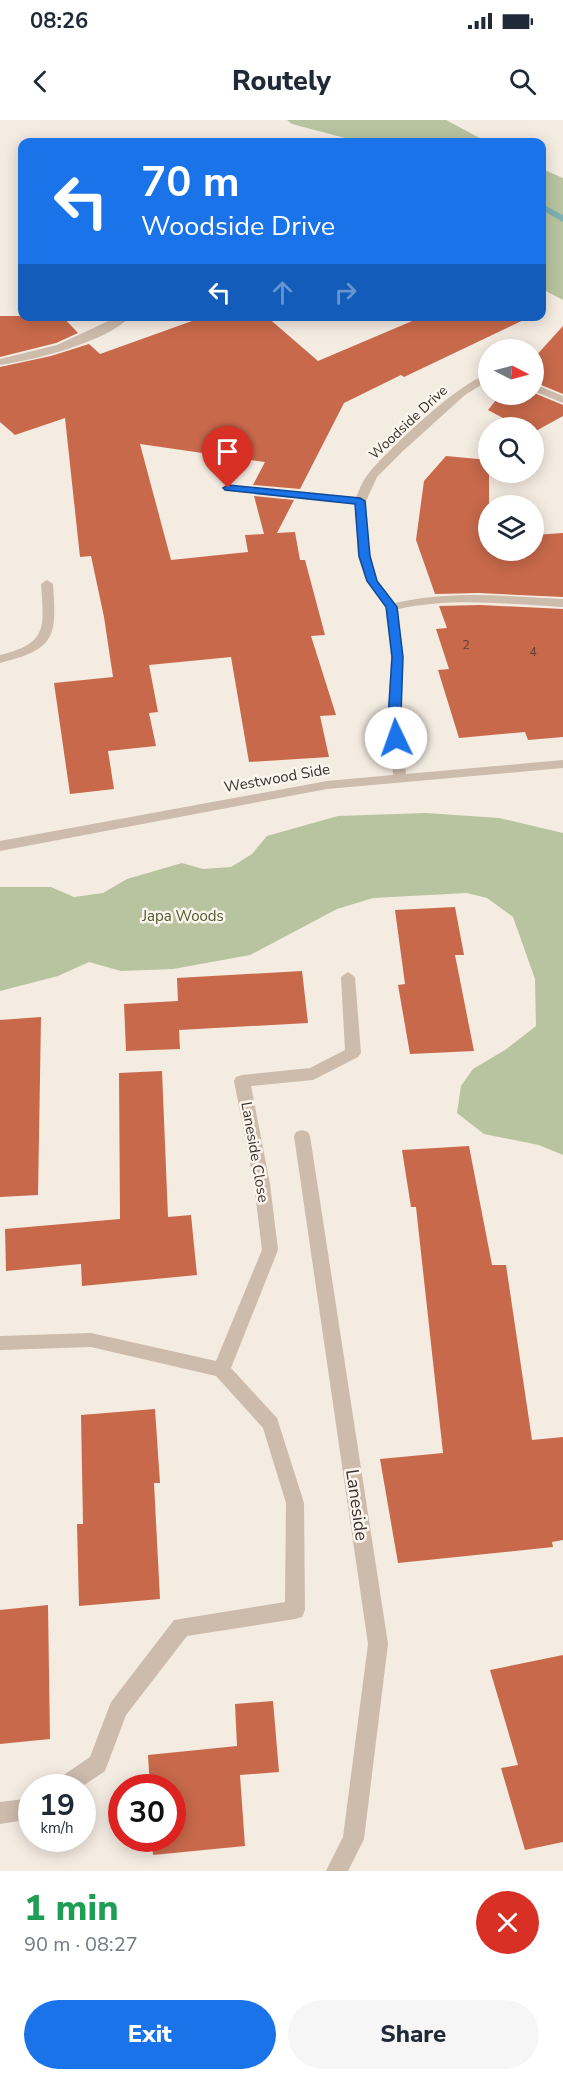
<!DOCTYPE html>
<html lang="en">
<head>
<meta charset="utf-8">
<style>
	body { margin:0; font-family:"Nunito Sans",sans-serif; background:#f6f6f7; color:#1f2937; height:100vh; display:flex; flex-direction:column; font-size:22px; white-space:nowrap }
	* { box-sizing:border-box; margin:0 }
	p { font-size:20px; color:#747a83 }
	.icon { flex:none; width:33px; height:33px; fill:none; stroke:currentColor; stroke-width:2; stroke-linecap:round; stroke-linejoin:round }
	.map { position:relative; height:1751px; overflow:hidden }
	.panel { display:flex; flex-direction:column; background:#fff; flex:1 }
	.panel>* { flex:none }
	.top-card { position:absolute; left:18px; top:18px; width:528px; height:183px; border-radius:12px; box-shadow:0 3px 15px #0003; background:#1a73e8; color:#fff; overflow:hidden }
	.needle { width:39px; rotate:96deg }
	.tools { position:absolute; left:478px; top:219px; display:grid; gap:12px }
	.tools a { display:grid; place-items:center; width:66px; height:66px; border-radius:50%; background:#fff; box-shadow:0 3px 15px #0003; font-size:30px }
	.speed { position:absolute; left:18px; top:1654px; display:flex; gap:12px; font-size:30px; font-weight:700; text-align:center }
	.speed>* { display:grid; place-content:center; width:78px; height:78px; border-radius:50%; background:#fff; box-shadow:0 3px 15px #0003; line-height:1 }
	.speed small { font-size:15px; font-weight:400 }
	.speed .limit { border:9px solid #d22; background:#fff; color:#111 }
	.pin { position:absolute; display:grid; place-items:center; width:51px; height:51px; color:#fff; margin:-62px -26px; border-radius:50% 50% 50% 0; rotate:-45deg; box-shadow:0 0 6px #0007 }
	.pin .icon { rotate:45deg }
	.me { position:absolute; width:66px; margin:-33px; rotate:357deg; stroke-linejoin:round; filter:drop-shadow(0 0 4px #0008) }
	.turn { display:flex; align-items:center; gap:21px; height:126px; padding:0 24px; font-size:27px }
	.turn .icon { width:78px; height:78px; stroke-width:2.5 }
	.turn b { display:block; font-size:42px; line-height:51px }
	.lanes { display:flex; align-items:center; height:57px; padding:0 24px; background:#0003; justify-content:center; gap:30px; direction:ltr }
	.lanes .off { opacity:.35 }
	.round { display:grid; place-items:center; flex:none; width:63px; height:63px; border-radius:32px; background:#f6f6f7 }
	.overview { display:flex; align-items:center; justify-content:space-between; height:102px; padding:0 24px }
	h1 { font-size:36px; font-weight:800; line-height:45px; color:#1e9e55 }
	.action { display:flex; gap:12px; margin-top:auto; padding:12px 24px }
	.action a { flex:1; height:69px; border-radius:36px; background:#1a73e8; color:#fff; font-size:24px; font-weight:800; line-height:69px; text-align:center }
	.action a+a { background:#f6f6f7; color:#1f2937 }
	.status { display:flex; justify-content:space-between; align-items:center; height:42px; padding:0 30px; background:#fff; direction:ltr }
	.status svg { height:16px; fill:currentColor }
	header { display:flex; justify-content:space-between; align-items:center; height:78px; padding:0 24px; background:#fff; font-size:27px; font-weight:800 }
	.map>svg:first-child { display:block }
</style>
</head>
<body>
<div class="status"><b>08:26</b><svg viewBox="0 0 49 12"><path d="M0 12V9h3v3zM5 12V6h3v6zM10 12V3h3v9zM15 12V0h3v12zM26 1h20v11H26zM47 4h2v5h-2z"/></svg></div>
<header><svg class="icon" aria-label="back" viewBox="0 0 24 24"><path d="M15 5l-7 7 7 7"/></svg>Routely<svg class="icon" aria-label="search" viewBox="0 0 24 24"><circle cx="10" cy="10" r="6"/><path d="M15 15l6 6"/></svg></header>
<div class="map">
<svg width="563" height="1751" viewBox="0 0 563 1751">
	<rect width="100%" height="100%" fill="#f4ebe1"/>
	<path fill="#b8c4a0" d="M 287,0 L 446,0 L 487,22 L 360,22 L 292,4 Z
		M 542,49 L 563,58 L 563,180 L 542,169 Z
		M 426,693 L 499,698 L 563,713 L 563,1035 L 539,1025 L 484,1014 L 457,993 L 461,966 L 473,949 L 505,930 L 536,906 L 535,859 L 513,797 L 487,778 L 467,773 L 373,778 L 337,789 L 250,835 L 173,849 L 121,851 L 89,842 L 58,856 L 0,871 L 0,767 L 51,767 L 74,777 L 103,773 L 127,759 L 182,743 L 203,749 L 231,747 L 252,734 L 267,716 L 338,696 Z"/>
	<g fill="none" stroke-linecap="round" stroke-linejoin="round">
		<path fill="#7fb0b2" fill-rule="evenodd" d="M 542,84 L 563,95 L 563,102 L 542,90 Z"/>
	</g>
	<path fill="#c8694b" d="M 0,196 L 62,196 L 78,213 L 56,223 L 0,237 Z
		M 206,196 L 266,196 L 318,241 L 424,196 L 532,196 L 404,257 L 401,255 L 344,283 L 300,369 L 253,365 L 265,342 L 140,324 L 171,440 L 248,432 L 245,415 L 264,414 L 254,376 L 294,380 L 277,413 L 295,412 L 300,440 L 305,440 L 325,515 L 311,516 L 336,595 L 320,596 L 329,637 L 249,642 L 231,537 L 149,545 L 158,592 L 149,593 L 156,626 L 108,631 L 114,669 L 70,674 L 54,563 L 113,557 L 104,497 L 91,436 L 80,437 L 65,298 L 15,315 L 0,302 L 0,247 L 51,236 L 89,224 L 100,234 Z
		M 563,206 L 563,274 L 534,262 L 534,238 Z
		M 534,273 L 563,285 L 563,296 L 534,312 L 534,308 L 522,308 L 488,290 L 501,274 Z
		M 446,336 L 489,340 L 489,430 L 534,430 L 534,415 L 563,413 L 563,477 L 479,473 L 435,474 L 416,420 L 424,361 Z
		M 480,485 L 563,489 L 563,617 L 528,620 L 525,612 L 459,618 L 438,550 L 449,549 L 436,509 L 447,508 L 439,486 Z
		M 455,787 L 464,835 L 455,835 L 474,931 L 410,934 L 398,865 L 405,864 L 395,790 Z
		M 302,851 L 308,903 L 179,910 L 180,929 L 126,931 L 124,884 L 178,881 L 177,858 Z
		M 41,897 L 38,1075 L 0,1077 L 0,900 Z
		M 162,951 L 168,1097 L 191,1095 L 197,1155 L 82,1166 L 81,1144 L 6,1151 L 5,1109 L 120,1099 L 119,953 Z
		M 469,1026 L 492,1145 L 506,1145 L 532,1320 L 563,1317 L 563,1420 L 552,1422 L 553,1427 L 398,1443 L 380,1339 L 443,1333 L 416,1087 L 411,1087 L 402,1030 Z
		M 155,1289 L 160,1363 L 154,1363 L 160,1479 L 79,1486 L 77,1404 L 83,1404 L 81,1295 Z
		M 48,1485 L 50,1619 L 0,1624 L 0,1490 Z
		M 563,1535 L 563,1722 L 525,1730 L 501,1648 L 518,1645 L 490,1550 Z
		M 273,1581 L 279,1652 L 240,1655 L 245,1726 L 153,1735 L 152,1719 L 172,1719 L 172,1668 L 150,1668 L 148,1635 L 237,1626 L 235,1584 Z"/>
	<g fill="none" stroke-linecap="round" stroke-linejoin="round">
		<path fill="#cdbbac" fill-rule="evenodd" d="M 119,196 L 131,196 C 107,222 34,240 0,245 L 0,239 L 57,225 Z
			M 489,254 L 489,260 L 465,275 L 403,331 L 377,357 L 366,381 L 370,437 L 378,461 L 395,483 C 452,470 505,476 563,479 L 563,487 C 508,484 453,477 398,489 L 403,537 L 400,598 L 406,654 L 563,640 L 563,648 L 327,669 L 0,731 L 0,721 L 327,661 L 393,655 L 388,598 L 391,537 L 386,487 L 366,461 L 358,437 L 355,384 L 228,371 L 222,368 L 228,365 L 356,377 C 360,369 363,359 369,353 C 390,328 460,261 489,254 Z
			M 534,264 L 563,276 L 563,283 L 534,271 Z
			M 47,460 L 53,464 C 57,518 55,529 0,543 L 0,535 C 48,523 44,508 41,464 Z
			M 348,852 L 355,857 L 361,933 L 358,937 L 313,960 L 251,966 L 270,1064 L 278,1130 L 231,1248 L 277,1298 L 304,1383 L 305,1490 L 302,1497 L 295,1499 L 187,1516 L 126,1595 L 105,1651 L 80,1668 L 52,1668 L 55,1661 L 90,1637 L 111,1582 L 174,1500 L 285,1482 L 286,1383 L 263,1308 L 216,1256 L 91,1227 L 0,1230 L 0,1216 L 91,1213 L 216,1241 L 262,1130 L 254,1064 L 234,961 L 236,957 L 242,955 L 310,948 L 345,930 L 341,857 Z
			M 302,1010 L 308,1012 L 310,1016 L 388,1524 L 364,1719 L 348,1751 L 326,1751 L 343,1717 L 368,1524 L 294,1016 L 296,1012 Z
			M 32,1678 L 32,1699 L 0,1704 L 0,1682 Z"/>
	</g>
	<path fill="#1a73e8" stroke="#114b97" stroke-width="1.5" d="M 228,365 L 360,378 L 365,381 L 370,436 L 377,461 L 397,487 L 403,537 L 400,621 L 392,621 L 390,618 L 388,598 L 392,537 L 386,487 L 367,461 L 359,436 L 355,384 L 225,370 L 223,368 Z"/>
	<g text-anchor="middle" stroke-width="5" stroke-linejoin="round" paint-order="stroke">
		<g font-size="12" fill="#5e3e33">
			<text x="466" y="529">2</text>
			<text x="533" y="536">4</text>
		</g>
		<g font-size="14" fill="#3b302b" stroke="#fbf5ee">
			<text transform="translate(408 302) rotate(-43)" y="5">Woodside Drive</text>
		</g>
		<g font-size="15" fill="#3b302b" stroke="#fbf5ee">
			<text transform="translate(277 658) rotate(-10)" y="5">Westwood Side</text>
			<text transform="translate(255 1032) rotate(80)" y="5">Laneside Close</text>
		</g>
		<g font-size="15" fill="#4a5a2e" stroke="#fbf5ee">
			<text x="183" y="801">Japa Woods</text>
		</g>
		<g font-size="18" fill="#3b302b" stroke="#fbf5ee">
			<text transform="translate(357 1385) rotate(82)" y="6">Laneside</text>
		</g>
	</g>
</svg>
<div class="tools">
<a><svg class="needle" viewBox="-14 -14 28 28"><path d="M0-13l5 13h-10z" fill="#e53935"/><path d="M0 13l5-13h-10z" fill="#747a83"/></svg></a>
<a><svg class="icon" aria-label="search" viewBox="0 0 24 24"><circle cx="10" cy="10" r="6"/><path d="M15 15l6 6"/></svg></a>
<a><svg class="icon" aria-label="layers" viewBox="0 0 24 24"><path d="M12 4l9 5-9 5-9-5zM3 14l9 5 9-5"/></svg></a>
</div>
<div class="speed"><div>19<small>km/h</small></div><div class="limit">30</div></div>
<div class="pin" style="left:228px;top:368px;background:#d93025"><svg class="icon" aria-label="arrive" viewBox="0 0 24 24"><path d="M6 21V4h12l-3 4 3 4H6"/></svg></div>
<svg class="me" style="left:396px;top:618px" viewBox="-20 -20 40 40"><circle r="19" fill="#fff"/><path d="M0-13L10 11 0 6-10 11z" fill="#1a73e8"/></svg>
<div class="top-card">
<div class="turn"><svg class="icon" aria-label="left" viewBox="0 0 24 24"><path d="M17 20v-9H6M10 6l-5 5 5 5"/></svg><div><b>70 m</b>Woodside Drive</div></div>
<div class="lanes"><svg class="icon" aria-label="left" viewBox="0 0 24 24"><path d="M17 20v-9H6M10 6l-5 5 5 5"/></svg><svg class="icon off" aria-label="ahead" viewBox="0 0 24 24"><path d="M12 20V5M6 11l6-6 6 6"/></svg><svg class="icon off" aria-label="right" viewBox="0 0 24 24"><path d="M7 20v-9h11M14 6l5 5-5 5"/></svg></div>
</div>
</div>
<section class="panel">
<div class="overview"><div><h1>1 min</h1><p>90 m · 08:27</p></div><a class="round" style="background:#d93025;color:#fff"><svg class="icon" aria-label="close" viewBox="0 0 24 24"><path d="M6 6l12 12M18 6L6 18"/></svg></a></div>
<div class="action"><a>Exit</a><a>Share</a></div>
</section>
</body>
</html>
